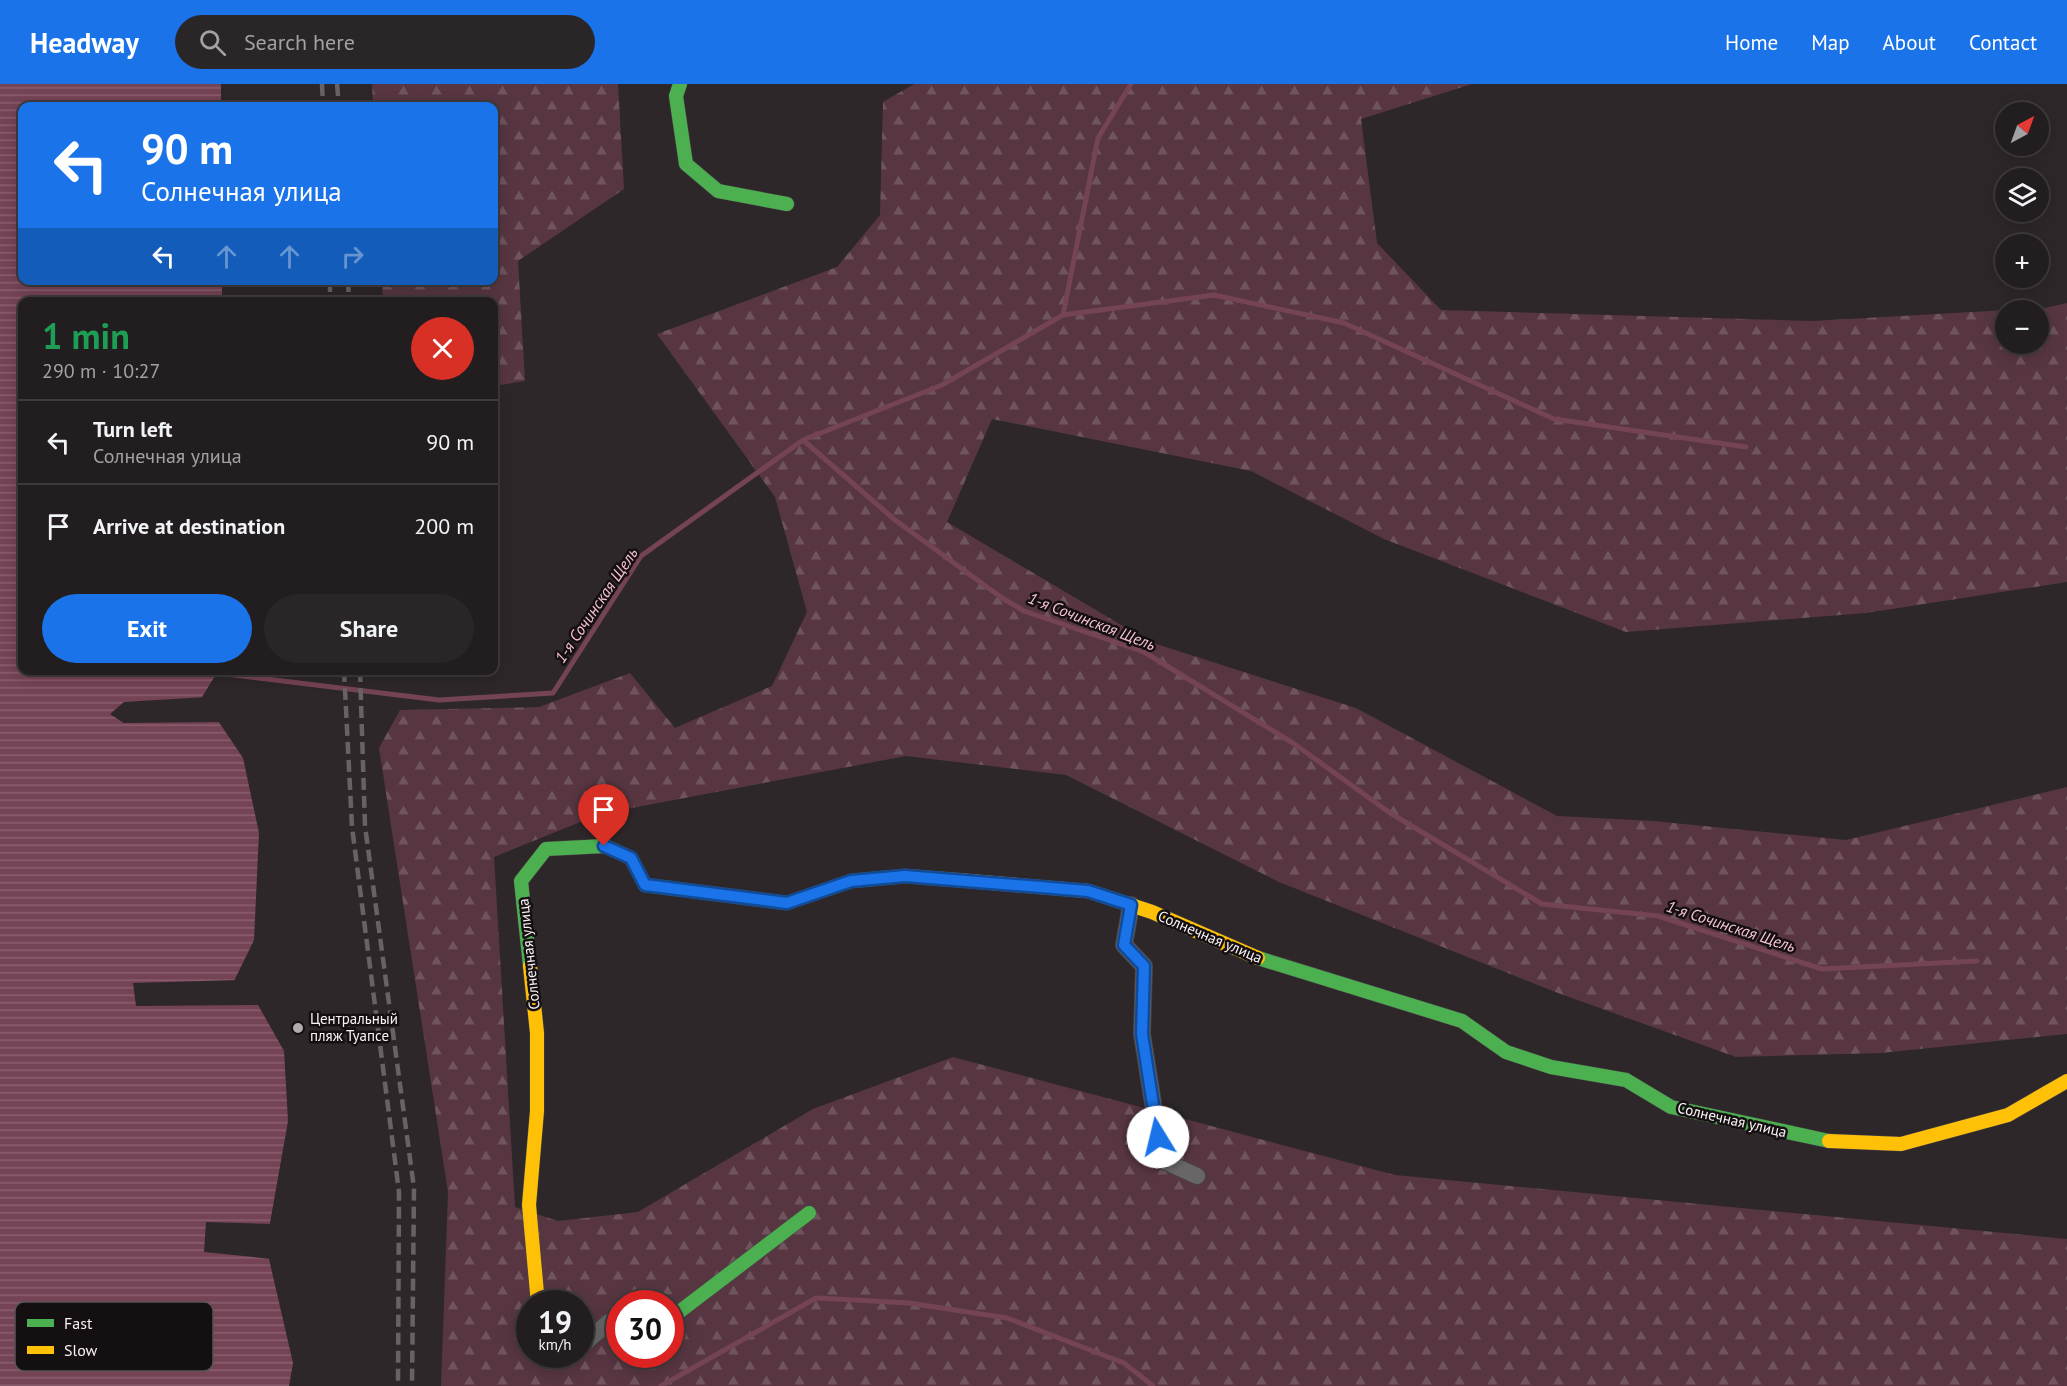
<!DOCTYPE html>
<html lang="en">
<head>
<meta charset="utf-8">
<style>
	body { margin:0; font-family:"PT Sans",sans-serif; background:#2a2628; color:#f1f3f6; height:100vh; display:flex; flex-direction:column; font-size:22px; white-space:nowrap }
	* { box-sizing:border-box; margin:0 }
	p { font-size:20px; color:#a2a2a4 }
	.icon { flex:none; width:33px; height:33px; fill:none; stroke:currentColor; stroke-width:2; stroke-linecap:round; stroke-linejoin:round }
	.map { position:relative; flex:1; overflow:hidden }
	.details { position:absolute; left:18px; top:213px; width:480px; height:378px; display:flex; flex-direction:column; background:#221d1f; border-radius:12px; box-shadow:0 3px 15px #0003,0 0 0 2px #3f3b3d }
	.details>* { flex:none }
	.hud { position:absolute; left:18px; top:18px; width:480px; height:183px; border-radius:12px; box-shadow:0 3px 15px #0003,0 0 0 2px #3f3b3d; background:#1a73e8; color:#fff; overflow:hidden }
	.needle { width:39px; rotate:41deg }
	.fabs { position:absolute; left:1995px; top:18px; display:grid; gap:12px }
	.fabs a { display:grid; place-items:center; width:54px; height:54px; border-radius:50%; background:#221d1f; box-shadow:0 3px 15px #0003,0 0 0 2px #3f3b3d; font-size:30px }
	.speed { position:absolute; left:516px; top:1206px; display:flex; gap:12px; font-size:30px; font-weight:700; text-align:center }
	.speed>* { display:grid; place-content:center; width:78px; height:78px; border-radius:50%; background:#221d1f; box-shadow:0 3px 15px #0003,0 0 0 2px #3f3b3d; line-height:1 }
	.speed small { font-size:15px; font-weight:400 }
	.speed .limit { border:9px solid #d22; background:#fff; color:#111 }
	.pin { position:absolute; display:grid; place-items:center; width:51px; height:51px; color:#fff; margin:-62px -26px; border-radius:50% 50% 50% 0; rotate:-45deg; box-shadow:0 0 6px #0007 }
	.pin .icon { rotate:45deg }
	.me { position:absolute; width:66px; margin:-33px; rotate:351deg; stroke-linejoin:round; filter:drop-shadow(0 0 4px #0008) }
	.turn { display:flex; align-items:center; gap:21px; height:126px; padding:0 24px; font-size:27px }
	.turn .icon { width:78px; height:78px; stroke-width:2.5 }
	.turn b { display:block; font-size:42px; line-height:51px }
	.lanes { display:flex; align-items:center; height:57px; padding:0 24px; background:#0003; justify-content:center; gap:30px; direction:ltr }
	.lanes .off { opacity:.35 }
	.round { display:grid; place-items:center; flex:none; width:63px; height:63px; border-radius:32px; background:#2a2628 }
	.overview { display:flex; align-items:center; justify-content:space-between; height:102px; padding:0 24px }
	h1 { font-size:36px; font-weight:600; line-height:45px; color:#1e9e55 }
	.primary-button { display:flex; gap:12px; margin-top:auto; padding:12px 24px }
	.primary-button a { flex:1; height:69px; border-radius:36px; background:#1a73e8; color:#fff; font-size:24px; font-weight:600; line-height:69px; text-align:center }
	.primary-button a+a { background:#2a2628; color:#f1f3f6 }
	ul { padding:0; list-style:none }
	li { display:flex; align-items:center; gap:18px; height:84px; padding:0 24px; border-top:2px solid #3f3b3d }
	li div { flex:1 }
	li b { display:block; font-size:22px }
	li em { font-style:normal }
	header { display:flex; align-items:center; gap:36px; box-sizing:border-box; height:84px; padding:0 30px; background:#1a73e8; color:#fff }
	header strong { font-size:28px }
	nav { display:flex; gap:33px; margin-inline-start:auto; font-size:21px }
	.search { width:420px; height:54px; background:#2a2628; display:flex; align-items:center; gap:15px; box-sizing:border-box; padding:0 21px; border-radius:33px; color:#a2a2a4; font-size:22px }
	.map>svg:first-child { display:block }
</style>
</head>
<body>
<header>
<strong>Headway</strong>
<div class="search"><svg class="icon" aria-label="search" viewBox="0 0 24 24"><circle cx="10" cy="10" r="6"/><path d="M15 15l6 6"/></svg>Search here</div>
<nav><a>Home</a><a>Map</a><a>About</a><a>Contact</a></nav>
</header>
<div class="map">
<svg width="2067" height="1302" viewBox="0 0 2067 1302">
	<defs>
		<pattern id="forest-firs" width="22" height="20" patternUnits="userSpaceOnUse" patternTransform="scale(1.5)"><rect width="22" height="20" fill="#573641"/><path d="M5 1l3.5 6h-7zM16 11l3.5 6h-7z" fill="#70545d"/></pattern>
		<pattern id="water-rules" width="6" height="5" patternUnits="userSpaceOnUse" patternTransform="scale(1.5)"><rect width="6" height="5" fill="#754356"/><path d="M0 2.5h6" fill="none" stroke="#8a5f6f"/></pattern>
	</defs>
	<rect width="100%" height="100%" fill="#2d2729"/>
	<path fill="url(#forest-firs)" fill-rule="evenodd" d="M 372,0 L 618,0 L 624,105 L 518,177 L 525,297 L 494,302 L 494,218 L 383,217 L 382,197 L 494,196 L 494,22 L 373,22 Z
		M 914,0 L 1472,0 L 1361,35 L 1377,159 L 1441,226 L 1812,237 L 2045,224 L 2067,219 L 2067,498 L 1866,529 L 1626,548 L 1384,455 L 1251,387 L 992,335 L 947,438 L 1150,558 L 1356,624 L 1557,732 L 1653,737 L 1846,756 L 2067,703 L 2067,950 L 1881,969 L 1736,973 L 1558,909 L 1279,798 L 1066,691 L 906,672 L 600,730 L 494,773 L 515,1123 L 558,1137 L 638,1128 L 813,1025 L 953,973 L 1395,1091 L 2067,1155 L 2067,1302 L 441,1302 L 448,1108 L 379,664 L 400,626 L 539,623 L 630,589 L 675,644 L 772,602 L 807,528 L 775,413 L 657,250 L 837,183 L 880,131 L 883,18 ZM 2006,226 L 2038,226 L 2038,260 L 2006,260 ZM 530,1220 L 580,1220 L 580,1270 L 530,1270 ZM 620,1220 L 670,1220 L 670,1270 L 620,1270 Z"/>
	<path fill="url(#water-rules)" d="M 0,0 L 221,0 L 221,22 L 22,22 L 22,196 L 222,197 L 222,217 L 22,218 L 22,586 L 218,587 L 202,613 L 243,674 L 259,749 L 254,856 L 234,897 L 258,921 L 284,967 L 288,1037 L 270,1139 L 269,1175 L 293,1279 L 289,1302 L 0,1302 Z"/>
	<path fill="#2d2729" d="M 206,613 L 222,638 L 124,639 L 110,630 L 124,618 Z
		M 238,896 L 262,921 L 136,922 L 133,899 Z
		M 206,1138 L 273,1140 L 272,1175 L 204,1168 Z"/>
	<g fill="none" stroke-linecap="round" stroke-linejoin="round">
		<path stroke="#754356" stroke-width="5" d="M 1063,231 L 1214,211 L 1344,239 L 1554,335 L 1746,363
			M 803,356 L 942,301 L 1063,231 L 1098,54 L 1131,0
			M 218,589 L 439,616 L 553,609 L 641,472 L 803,356 L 895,436 L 1002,514 L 1024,527 L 1144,568 L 1293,659 L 1390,729 L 1542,820 L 1658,832 L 1822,885 L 1977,877
			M 661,1302 L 816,1214 L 909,1219 L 1007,1234 L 1124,1279 L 1153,1302"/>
		<g stroke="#494446" stroke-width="18">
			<path id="street" d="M 1131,821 L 1124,861 L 1144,882 L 1142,950 L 1162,1076 L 1197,1092
				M 580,1263 L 609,1238 L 620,1237
				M 554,1270 L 557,1270"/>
		</g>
		<g stroke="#494446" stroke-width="15">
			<path id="fast" d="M 680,0 L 676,12 L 686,80 L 718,107 L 787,120
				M 1258,874 L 1462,937 L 1506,968 L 1551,983 L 1626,996 L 1671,1023 L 1829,1057
				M 530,882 L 521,797 L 546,765 L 605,762 L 631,774 L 645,801 L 787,819 L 851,797 L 905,792 L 957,796
				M 670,1231 L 675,1231 L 809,1129"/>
		</g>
		<g stroke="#494446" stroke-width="15">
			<path id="slow" d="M 957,796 L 1088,807 L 1152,828 L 1258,874
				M 530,882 L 537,949 L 537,1027 L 529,1121 L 538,1220
				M 1829,1057 L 1901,1060 L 2008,1031 L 2067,997"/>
		</g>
		<use href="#street" stroke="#686667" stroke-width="16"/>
		<use href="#fast" stroke="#4caf50" stroke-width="14"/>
		<use href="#slow" stroke="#ffc107" stroke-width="14"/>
		<path stroke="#676365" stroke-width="4.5" stroke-dasharray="12 6" stroke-linecap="butt" d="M 322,0 L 323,22
			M 337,0 L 339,22
			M 330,196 L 330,218
			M 348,196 L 349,218
			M 344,586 L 352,743 L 399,1108 L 398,1302
			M 360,586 L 365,742 L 414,1104 L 412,1302"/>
	</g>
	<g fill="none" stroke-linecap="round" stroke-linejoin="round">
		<g stroke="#114b97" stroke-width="15">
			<path id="route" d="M 604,762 L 631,774 L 645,801 L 787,819 L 851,797 L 905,792 L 1088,807 L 1131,821 L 1124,861 L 1144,882 L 1142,950 L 1158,1053"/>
		</g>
		<use href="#route" stroke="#1a73e8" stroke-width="10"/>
	</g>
	<circle fill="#b2abae" stroke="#140f11" stroke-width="2" cx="298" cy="944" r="6"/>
	<g text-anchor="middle" stroke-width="5" stroke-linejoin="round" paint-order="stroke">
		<g font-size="15" fill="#faf2f5" stroke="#140f11">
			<text transform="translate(1210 853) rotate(23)" y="5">Солнечная улица</text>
			<text transform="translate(529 870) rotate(-96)" y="5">Солнечная улица</text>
			<text transform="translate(1732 1036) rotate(13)" y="5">Солнечная улица</text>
		</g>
		<g font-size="15" fill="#faf2f5" stroke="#140f11" text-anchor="start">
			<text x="310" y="940">Центральный<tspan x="310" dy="17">пляж Туапсе</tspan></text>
		</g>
		<g font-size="16" font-style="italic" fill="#f7c2d3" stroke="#140f11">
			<text transform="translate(596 521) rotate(-56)" y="6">1-я Сочинская Щель</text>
			<text transform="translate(1092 537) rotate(21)" y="6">1-я Сочинская Щель</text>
			<text transform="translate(1731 842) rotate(18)" y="6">1-я Сочинская Щель</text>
		</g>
	</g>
	<rect x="15" y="1218" width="198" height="69" rx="9" fill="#140f11" stroke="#595355" stroke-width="1.5"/>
	<rect x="27" y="1235" width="27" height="8" fill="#4caf50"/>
	<rect x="27" y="1262" width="27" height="8" fill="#ffc107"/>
	<g font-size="16" fill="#faf2f5">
		<text x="64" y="1245">Fast</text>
		<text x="64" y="1272">Slow</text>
	</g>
</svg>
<div class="fabs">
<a><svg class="needle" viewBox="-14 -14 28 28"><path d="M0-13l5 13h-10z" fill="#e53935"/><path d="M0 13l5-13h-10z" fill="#a2a2a4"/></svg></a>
<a><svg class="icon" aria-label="layers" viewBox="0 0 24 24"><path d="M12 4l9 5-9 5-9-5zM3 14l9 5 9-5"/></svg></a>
<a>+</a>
<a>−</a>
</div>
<div class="speed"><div>19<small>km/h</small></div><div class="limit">30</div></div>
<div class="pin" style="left:604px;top:762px;background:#d93025"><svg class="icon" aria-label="arrive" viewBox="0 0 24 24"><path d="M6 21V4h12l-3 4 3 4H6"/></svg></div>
<svg class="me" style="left:1158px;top:1053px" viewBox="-20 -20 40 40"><circle r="19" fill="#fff"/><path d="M0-13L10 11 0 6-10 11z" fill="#1a73e8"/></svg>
<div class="hud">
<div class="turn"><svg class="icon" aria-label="left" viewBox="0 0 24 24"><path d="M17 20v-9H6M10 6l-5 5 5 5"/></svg><div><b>90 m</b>Солнечная улица</div></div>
<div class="lanes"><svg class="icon" aria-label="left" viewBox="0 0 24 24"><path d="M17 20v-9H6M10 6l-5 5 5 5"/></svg><svg class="icon off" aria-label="ahead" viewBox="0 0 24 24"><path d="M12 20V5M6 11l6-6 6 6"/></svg><svg class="icon off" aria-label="ahead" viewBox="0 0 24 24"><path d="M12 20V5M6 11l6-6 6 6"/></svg><svg class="icon off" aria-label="right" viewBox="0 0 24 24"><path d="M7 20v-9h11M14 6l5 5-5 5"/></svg></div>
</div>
<section class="details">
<div class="overview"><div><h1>1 min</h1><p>290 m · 10:27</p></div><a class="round" style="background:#d93025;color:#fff"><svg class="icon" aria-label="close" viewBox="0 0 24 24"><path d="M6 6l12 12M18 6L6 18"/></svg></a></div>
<ul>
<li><svg class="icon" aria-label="left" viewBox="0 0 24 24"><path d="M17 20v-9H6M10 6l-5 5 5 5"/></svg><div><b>Turn left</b><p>Солнечная улица</p></div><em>90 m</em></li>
<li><svg class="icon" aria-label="arrive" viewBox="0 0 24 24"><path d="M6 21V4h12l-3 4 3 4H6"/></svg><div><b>Arrive at destination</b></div><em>200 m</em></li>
</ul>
<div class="primary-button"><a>Exit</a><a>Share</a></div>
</section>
</div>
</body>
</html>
